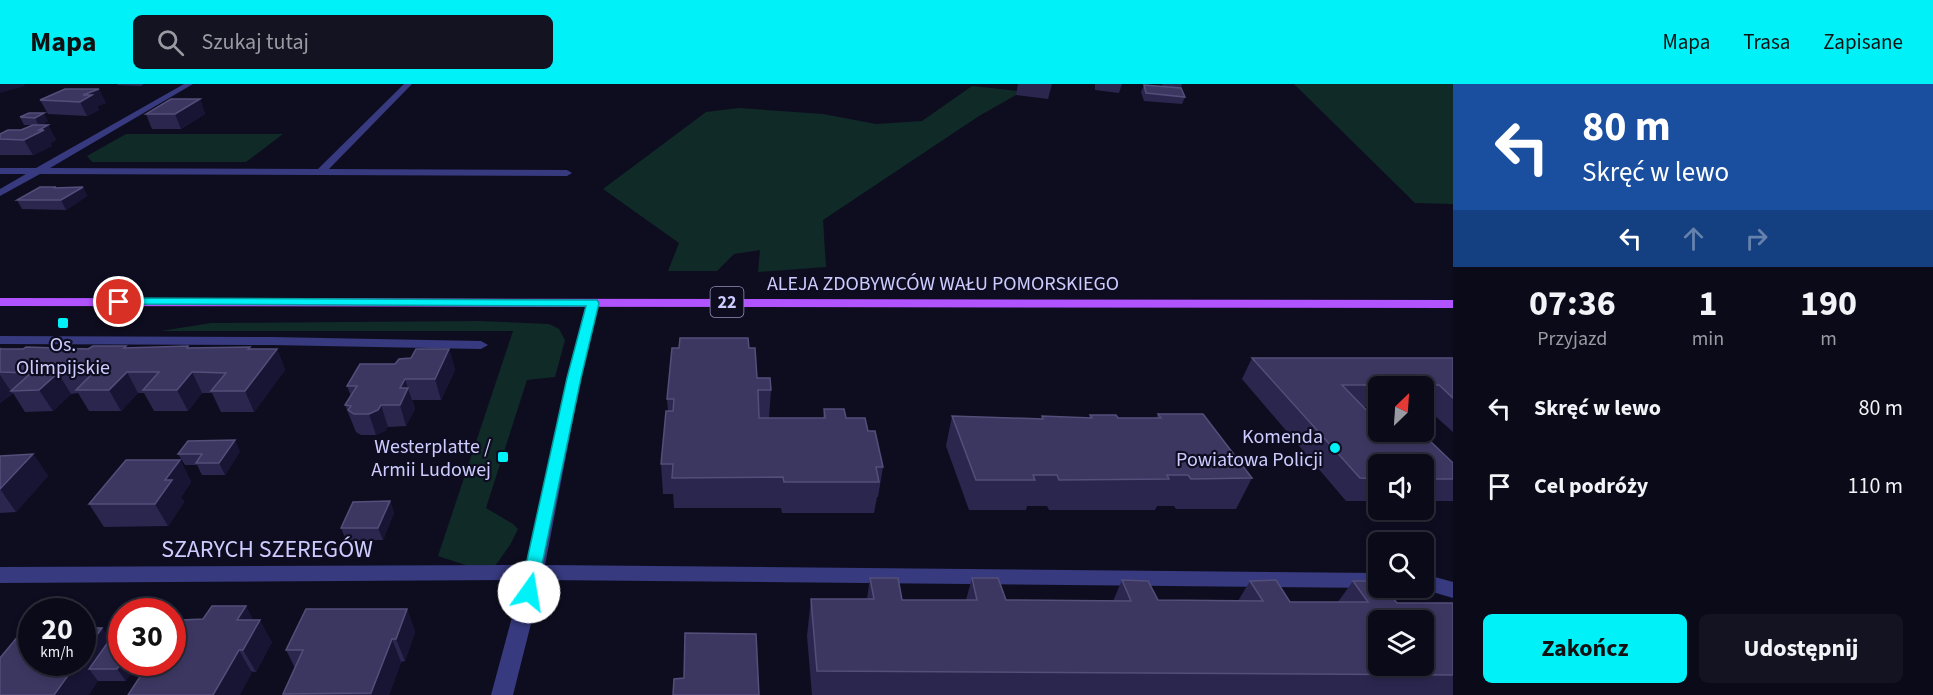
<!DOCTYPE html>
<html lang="pl">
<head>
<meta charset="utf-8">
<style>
	body { margin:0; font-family:"Source Sans 3",sans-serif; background:#131321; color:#f1f3f6; height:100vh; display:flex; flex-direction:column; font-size:22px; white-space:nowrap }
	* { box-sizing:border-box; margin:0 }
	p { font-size:20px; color:#999aa2 }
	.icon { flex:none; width:33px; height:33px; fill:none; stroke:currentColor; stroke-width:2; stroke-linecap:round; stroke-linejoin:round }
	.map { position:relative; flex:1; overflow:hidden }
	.details { display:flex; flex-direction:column; background:#0a0a18; width:480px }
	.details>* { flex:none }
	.top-card { background:#1a4fa0; color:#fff; overflow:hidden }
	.needle { width:39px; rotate:25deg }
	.controls { position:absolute; left:1368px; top:292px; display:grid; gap:12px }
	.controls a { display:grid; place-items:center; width:66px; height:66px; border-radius:9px; background:#0a0a18; box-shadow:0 3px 9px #0003,0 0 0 2px #2a2b37; font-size:30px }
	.speed { position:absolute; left:18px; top:514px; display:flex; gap:12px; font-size:30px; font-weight:700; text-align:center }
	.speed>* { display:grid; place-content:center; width:78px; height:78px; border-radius:50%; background:#0a0a18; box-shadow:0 3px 9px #0003,0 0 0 2px #2a2b37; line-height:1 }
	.speed small { font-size:15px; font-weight:400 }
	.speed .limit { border:9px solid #d22; background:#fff; color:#111 }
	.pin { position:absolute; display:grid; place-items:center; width:51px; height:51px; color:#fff; margin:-26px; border:3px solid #fff; border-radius:50%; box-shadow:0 2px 6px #0007 }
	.me { position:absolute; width:66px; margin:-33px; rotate:13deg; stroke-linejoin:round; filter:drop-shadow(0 0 4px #0008) }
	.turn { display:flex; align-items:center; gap:21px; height:126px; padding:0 30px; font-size:27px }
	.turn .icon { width:78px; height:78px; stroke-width:2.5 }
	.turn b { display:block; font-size:42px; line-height:51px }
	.lanes { display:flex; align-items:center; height:57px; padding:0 30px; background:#0003; justify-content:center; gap:30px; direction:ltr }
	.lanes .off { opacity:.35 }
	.eta { display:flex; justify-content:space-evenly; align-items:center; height:102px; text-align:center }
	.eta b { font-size:36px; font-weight:700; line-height:42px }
	.cta { display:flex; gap:12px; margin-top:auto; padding:12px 30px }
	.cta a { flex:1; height:69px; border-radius:9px; background:#00f1f7; color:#111; font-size:24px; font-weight:700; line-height:69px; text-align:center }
	.cta a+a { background:#131321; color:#f1f3f6 }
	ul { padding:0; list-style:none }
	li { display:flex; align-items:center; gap:18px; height:78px; padding:0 30px }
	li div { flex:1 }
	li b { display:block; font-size:22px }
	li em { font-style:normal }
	header { display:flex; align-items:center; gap:36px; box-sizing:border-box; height:84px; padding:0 30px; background:#00f1f7; color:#111 }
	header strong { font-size:28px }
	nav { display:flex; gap:33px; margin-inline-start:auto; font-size:21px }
	.search { width:420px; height:54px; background:#131321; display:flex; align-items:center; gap:15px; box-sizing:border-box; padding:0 21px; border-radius:9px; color:#999aa2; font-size:22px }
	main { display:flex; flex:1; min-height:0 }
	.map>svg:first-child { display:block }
</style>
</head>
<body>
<header>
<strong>Mapa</strong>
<div class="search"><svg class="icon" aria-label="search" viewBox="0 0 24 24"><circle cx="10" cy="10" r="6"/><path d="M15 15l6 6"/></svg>Szukaj tutaj</div>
<nav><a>Mapa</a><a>Trasa</a><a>Zapisane</a></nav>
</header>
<main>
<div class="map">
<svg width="1453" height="611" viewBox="0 0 1453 611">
	<rect width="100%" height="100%" fill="#0e0d20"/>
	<path fill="#102a27" d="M 1294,0 L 1453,0 L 1453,120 L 1415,119 Z
		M 972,2 L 1018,7 L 1016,11 L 979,32 L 823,136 L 826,183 L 758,188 L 760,166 L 734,170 L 717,187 L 668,187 L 679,159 L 603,105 L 706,28 L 739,24 L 823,30 L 876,40 L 922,37 Z
		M 126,50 L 283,50 L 246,78 L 92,78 L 87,72 Z
		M 479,237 L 549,240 L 559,245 L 565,256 L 555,293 L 527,296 L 486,424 L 513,440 L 518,445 L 510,461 L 490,489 L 438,472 L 513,247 L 161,247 L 211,239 Z"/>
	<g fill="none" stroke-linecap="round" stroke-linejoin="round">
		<path fill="#373a7f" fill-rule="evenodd" d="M 184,0 L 193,0 L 50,84 L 318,85 L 404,0 L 412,0 L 329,85 L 567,86 L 572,89 L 567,92 L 40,90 L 0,112 L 0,105 L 26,90 L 0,90 L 0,84 L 36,84 Z
			M 593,215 L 599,219 L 581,294 L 545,481 L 1378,489 L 1380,504 L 542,496 L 513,611 L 491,611 L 522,496 L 0,499 L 0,483 L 526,481 L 567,294 L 587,219 Z
			M 0,252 L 271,253 L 481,257 L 488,261 L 481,265 L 271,261 L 0,260 Z
			M 1424,490 L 1453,498 L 1453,514 L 1419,504 L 1424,504 Z"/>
		<path fill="#b153ff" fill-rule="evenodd" d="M 0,214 L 1453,216 L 1453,224 L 0,222 Z"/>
	</g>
	<path fill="#2a264e" d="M 117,0 L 144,0 L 141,2 L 118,1 Z
		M 1018,0 L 1052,0 L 1048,15 L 1016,11 Z
		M 1095,0 L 1122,0 L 1119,9 L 1095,6 Z
		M 1162,0 L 1182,0 L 1181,4 L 1185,13 L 1182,20 L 1144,17 L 1141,8 L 1144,1 L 1163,3 Z
		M 200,15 L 205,30 L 181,45 L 152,45 L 146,30 Z
		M 40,16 L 106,19 L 97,22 L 99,26 L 87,32 L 48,30 Z
		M 29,29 L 48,37 L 41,41 L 48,41 L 56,56 L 50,59 L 52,62 L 33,71 L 0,71 L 0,50 L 21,46 L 31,41 L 24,41 L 20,33 Z
		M 83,103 L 87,112 L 66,126 L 22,125 L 17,116 L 57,104 Z
		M 188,262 L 189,264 L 277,265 L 285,286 L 254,328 L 221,328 L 212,309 L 202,309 L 188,327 L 154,327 L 144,309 L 138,309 L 121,327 L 89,327 L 78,309 L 71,310 L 53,327 L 25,328 L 13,309 L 0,319 L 0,263 L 3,265 L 128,264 Z
		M 449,265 L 455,286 L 441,316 L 412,316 L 415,325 L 406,342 L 388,343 L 385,347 L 376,351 L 361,351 L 356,348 L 345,321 L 351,312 L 347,302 L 411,274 Z
		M 1252,274 L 1453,274 L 1453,348 L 1425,323 L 1424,323 L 1424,303 L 1378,303 L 1378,323 L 1363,323 L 1398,358 L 1453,379 L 1453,417 L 1424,417 L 1424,381 L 1378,381 L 1378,417 L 1346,417 L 1242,295 Z
		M 757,294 L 771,306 L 769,334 L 823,334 L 824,325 L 846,334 L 868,347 L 883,383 L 878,413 L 877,413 L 874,429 L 782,429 L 781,424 L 674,424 L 673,410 L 663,410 L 661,380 L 668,327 L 667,315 Z
		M 1158,330 L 1252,394 L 1236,425 L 1176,425 L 1174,422 L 1157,422 L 1155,426 L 1049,426 L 1047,422 L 1027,422 L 1026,426 L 969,426 L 946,362 L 952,332 L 1041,335 L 1042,332 L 1089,334 L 1090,331 L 1118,334 L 1156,334 Z
		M 240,367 L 225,391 L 202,391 L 197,381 L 185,381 L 178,370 Z
		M 33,370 L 48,392 L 16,428 L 0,429 L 0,372 Z
		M 180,376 L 191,398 L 181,413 L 184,418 L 168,442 L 104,443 L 89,420 Z
		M 390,417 L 394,429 L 383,456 L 346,456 L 341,444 Z
		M 870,494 L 902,516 L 966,516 L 972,494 L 1006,516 L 1113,517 L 1122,496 L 1158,516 L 1238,517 L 1250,497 L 1290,518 L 1338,518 L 1353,497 L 1397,519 L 1453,519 L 1453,611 L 812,611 L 807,552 L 811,515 L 867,515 Z
		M 407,525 L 415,548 L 405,577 L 401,578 L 389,611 L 284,611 L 283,610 L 295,584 L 286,566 Z
		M 203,535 L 253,536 L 272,558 L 256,588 L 172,579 Z
		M 25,544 L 102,544 L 110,555 L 126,597 L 98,597 Z"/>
	<path fill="#181434" d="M 0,0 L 24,0 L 25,2 L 0,9 Z
		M 99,5 L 106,19 L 97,22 L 99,26 L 87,32 L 80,18 L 83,11 Z
		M 200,15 L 205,30 L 181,45 L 175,30 Z
		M 44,29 L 48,37 L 39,42 L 35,34 Z
		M 48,41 L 56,56 L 50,59 L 52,62 L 33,71 L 24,56 L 39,46 Z
		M 83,103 L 87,112 L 66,126 L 61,116 Z
		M 277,265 L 285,286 L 254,328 L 245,307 Z
		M 449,265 L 455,286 L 441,316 L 435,295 Z
		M 127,288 L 138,309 L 121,327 L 109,306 Z
		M 192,288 L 202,309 L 188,327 L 177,306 Z
		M 58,289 L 71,310 L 53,327 L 39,306 Z
		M 0,291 L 12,309 L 0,319 Z
		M 405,295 L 415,325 L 406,342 L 400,321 L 400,304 Z
		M 381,321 L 388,343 L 385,347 L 376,351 L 369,330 Z
		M 235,356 L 240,367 L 225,391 L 219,379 Z
		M 33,370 L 48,392 L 16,428 L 0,405 Z
		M 180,376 L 191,398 L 181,413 L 184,418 L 168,442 L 155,420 L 165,396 Z
		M 390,417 L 394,429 L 383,456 L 378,444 Z
		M 246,522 L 256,541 L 260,536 L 272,558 L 256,588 L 243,566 L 237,536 Z
		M 407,525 L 415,548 L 405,577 L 396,555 Z
		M 83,528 L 99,549 L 102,544 L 119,567 L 89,585 L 98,597 L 89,611 L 54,611 L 77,579 L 82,579 Z
		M 392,555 L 401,578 L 389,611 L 372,611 L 371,609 Z
		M 239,566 L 252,589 L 240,611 L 213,611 Z
		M 122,579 L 138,579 L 126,597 L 117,585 Z"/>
	<path fill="#3c3761" stroke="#534f7a" stroke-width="1.5" fill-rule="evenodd" d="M 1144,1 L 1181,4 L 1185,13 L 1146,9 Z
		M 65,5 L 99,5 L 83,11 L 92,11 L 80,18 L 40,16 Z
		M 171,15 L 200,15 L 175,30 L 146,30 Z
		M 29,29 L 44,29 L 35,34 L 20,33 Z
		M 33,41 L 48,41 L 39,46 L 44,46 L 24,56 L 0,55 L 0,50 L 8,46 L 21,46 Z
		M 40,103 L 56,103 L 54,104 L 83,103 L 61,116 L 17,116 Z
		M 680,254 L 748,254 L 749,264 L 755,264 L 757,294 L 770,294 L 771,306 L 758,306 L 759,334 L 825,334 L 824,325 L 844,325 L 846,334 L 865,334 L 868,347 L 875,347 L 883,383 L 876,383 L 879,398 L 784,398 L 783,393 L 672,394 L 673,380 L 661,380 L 666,327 L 673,327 L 674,315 L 667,315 L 672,264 L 679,264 Z
		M 93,262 L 126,262 L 124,264 L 188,262 L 187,264 L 250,263 L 248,265 L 277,265 L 245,307 L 211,307 L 226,289 L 194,288 L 192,288 L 177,306 L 143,306 L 159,288 L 127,288 L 109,306 L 76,306 L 94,288 L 65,289 L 58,289 L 39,306 L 11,307 L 31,289 L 0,288 L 0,265 L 23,265 L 26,263 L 88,265 Z
		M 416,265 L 449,265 L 435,295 L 405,295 L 400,304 L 408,304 L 400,321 L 381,321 L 378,326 L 369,330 L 354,330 L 348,326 L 351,322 L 345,321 L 357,302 L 347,302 L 360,280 L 395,280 L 399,275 L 411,274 Z
		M 1252,274 L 1453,274 L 1453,314 L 1439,301 L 1342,301 L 1378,338 L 1378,348 L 1388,348 L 1398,358 L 1430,357 L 1453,379 L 1453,395 L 1424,395 L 1424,381 L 1378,381 L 1378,395 L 1360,394 Z
		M 1158,330 L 1203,330 L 1252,394 L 1191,395 L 1188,391 L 1167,391 L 1169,395 L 1059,396 L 1057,391 L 1033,391 L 1035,396 L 976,396 L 952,332 L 1043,335 L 1042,332 L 1092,334 L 1090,331 L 1116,331 L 1118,334 L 1161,334 Z
		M 235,356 L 219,379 L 196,379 L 202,370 L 178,370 L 188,357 Z
		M 33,370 L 0,405 L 0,372 Z
		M 126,376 L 180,376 L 165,396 L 172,396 L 155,420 L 89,420 Z
		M 390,417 L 378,444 L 341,444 L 353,418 Z
		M 870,494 L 898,494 L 902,516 L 977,516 L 972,494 L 998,494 L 1006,516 L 1131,517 L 1122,496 L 1148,497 L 1158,516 L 1263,517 L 1250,497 L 1276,496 L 1290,518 L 1368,518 L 1353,497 L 1378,497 L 1378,504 L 1385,504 L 1397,519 L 1453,519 L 1453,591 L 817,587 L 811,515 L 874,515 ZM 1378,537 L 1424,537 L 1424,582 L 1378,582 Z
		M 212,522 L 246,522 L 237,536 L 260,536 L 243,566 L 239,566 L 213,611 L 128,611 L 149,579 L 172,579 L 172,551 L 182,536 L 203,535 Z
		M 306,525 L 407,525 L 396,555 L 392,555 L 371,609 L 283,610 L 303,566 L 286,566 Z
		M 68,528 L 83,528 L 86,533 L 82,538 L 82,528 Z
		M 25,544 L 32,544 L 32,579 L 77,579 L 54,611 L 0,611 L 0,574 Z
		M 82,544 L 102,544 L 82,571 Z
		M 116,547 L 122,547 L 122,579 L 117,585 L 89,585 Z
		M 685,549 L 756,550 L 759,611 L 673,611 L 674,595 L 684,594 Z"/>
	<path fill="#00f1f7" stroke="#009da1" stroke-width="1.5" d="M 119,214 L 597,216 L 599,219 L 581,294 L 535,514 L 529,516 L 522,514 L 520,508 L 567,294 L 586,222 L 115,220 L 115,215 Z"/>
	<g fill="#00f1f7" stroke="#0e0d20" stroke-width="2">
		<rect x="57" y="233" width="12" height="12" rx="3"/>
		<circle cx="1335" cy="364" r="6"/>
		<rect x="497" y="367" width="12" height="12" rx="3"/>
	</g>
	<g text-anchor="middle" stroke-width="4.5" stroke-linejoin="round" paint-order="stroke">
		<rect fill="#0e0d20" stroke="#9493bc" stroke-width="1.5" x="710.5" y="203" width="33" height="30" rx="4.5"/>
		<g font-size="18" font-weight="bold" fill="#ceccff">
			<text x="727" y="224">22</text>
		</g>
		<g font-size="20" fill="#ceccff" stroke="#0e0d20">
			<text x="943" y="206">ALEJA ZDOBYWCÓW WAŁU POMORSKIEGO</text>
		</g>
		<g font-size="20" fill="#ceccff" stroke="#0e0d20" text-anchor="end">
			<text x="63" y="267" text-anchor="middle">Os.<tspan x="63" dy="23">Olimpijskie</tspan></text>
			<text x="1323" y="359">Komenda<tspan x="1323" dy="23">Powiatowa Policji</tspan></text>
			<text x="491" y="369">Westerplatte /<tspan x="491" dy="23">Armii Ludowej</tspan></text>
		</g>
		<g font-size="24" fill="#ceccff" stroke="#0e0d20">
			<text x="267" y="473">SZARYCH SZEREGÓW</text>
		</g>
	</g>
</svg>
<div class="controls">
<a><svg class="needle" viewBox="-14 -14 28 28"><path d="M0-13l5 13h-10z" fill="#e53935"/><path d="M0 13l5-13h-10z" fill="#999aa2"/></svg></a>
<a><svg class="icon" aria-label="sound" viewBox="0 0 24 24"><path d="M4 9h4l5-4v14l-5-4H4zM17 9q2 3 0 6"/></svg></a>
<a><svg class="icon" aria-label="search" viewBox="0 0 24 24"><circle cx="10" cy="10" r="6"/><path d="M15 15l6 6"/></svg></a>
<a><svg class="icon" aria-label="layers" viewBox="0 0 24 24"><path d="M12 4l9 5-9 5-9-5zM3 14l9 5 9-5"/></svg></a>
</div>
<div class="speed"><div>20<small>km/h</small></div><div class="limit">30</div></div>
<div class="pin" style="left:119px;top:218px;background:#d93025"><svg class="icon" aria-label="arrive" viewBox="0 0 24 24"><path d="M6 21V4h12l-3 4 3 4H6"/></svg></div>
<svg class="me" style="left:529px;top:508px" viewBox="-20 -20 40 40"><circle r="19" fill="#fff"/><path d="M0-13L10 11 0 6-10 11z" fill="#00f1f7"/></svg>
</div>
<section class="details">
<div class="top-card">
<div class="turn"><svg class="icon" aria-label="left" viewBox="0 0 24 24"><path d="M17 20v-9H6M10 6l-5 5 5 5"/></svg><div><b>80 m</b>Skręć w lewo</div></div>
<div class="lanes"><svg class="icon" aria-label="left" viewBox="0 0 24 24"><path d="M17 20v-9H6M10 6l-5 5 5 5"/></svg><svg class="icon off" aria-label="ahead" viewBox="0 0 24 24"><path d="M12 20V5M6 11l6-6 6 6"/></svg><svg class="icon off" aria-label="right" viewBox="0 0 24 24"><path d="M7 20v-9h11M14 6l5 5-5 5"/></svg></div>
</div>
<div class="eta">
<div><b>07:36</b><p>Przyjazd</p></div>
<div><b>1</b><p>min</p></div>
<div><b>190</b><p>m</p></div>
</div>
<ul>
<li><svg class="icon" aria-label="left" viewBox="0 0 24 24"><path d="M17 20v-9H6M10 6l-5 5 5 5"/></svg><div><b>Skręć w lewo</b></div><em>80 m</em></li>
<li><svg class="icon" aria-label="arrive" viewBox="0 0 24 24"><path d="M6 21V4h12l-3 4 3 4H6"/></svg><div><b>Cel podróży</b></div><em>110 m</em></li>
</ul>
<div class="cta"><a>Zakończ</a><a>Udostępnij</a></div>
</section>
</main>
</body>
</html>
